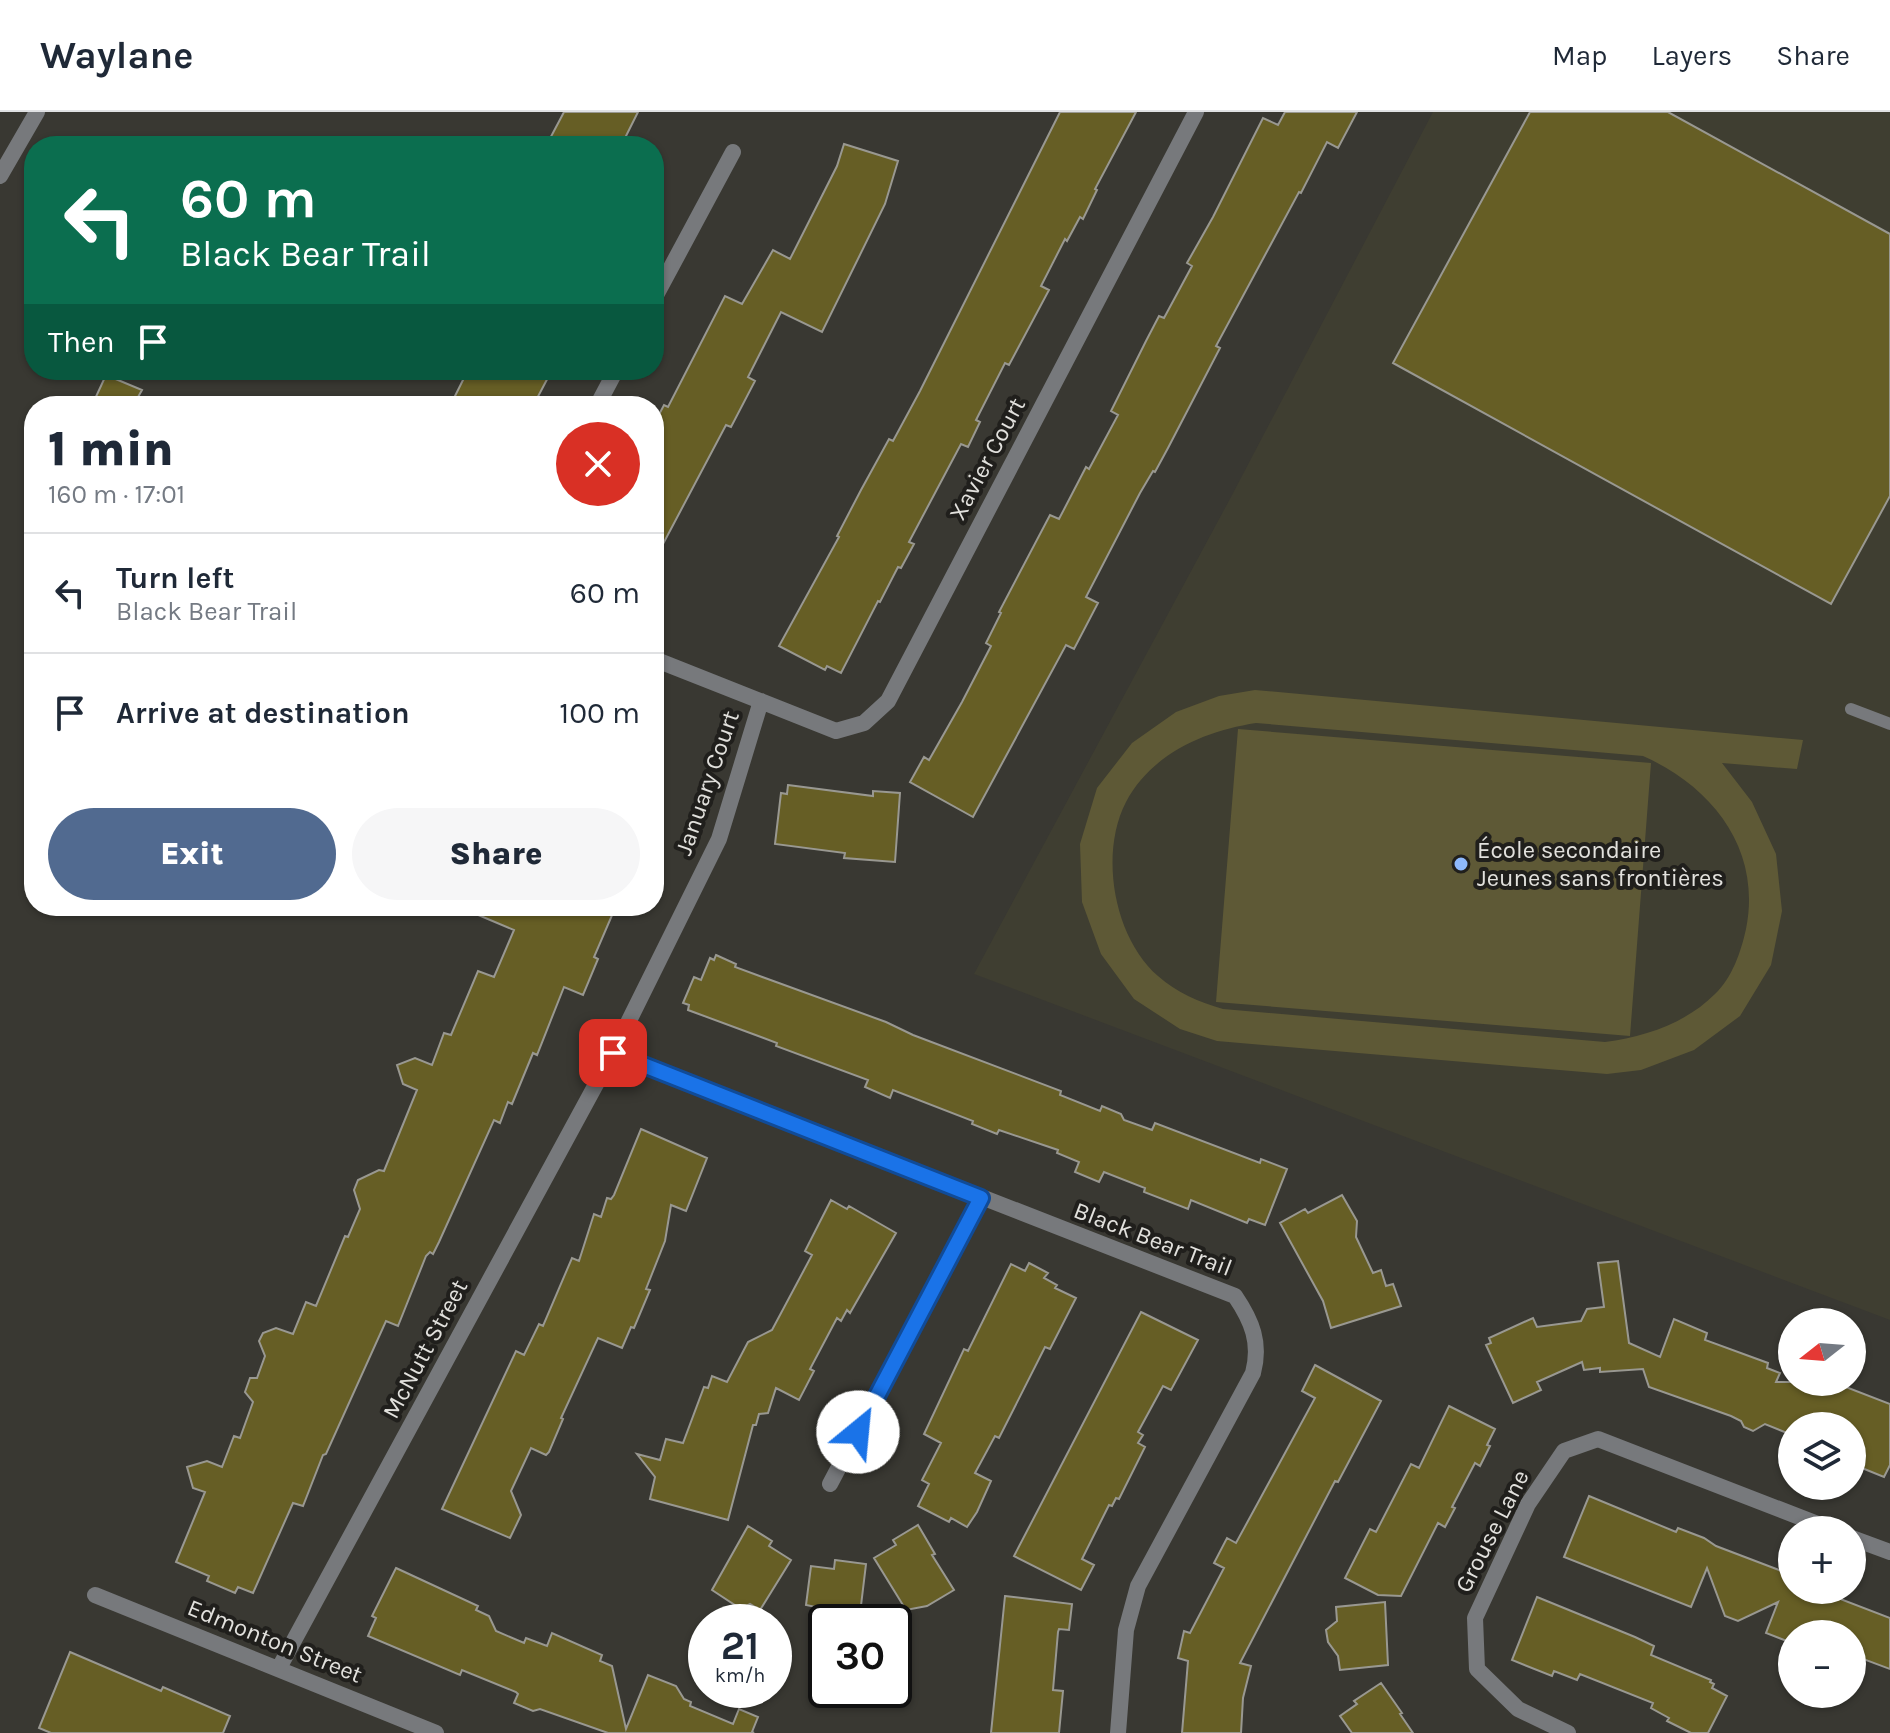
<!DOCTYPE html>
<html lang="en">
<head>
<meta charset="utf-8">
<style>
	body { margin:0; font-family:Karla,sans-serif; background:#f6f6f7; color:#1f2937; height:100vh; display:flex; flex-direction:column; font-size:30px; white-space:nowrap }
	* { box-sizing:border-box; margin:0 }
	p { font-size:26px; color:#747a83 }
	.icon { flex:none; width:44px; height:44px; fill:none; stroke:currentColor; stroke-width:2; stroke-linecap:round; stroke-linejoin:round }
	.map { position:relative; flex:1; overflow:hidden }
	.sheet { position:absolute; left:24px; top:284px; width:640px; height:520px; display:flex; flex-direction:column; background:#fff; border-radius:32px; box-shadow:0 2px 6px #0004 }
	.sheet>* { flex:none }
	.hud { position:absolute; left:24px; top:24px; width:640px; height:244px; border-radius:32px; box-shadow:0 2px 6px #0004; background:#0b6e4f; color:#fff; overflow:hidden }
	.needle { width:52px; rotate:253deg }
	.fabs { position:absolute; left:1778px; top:1196px; display:grid; gap:16px }
	.fabs a { display:grid; place-items:center; width:88px; height:88px; border-radius:50%; background:#fff; box-shadow:0 2px 6px #0004; font-size:40px }
	.speed { position:absolute; left:688px; top:1492px; display:flex; gap:16px; font-size:40px; font-weight:700; text-align:center }
	.speed>* { display:grid; place-content:center; width:104px; height:104px; border-radius:50%; background:#fff; box-shadow:0 2px 6px #0004; line-height:1 }
	.speed small { font-size:20px; font-weight:400 }
	.speed .limit { border:4px solid #111; border-radius:12px; background:#fff; color:#111 }
	.pin { position:absolute; display:grid; place-items:center; width:68px; height:68px; color:#fff; margin:-34px; border-radius:16px; box-shadow:0 4px 12px #0006 }
	.me { position:absolute; width:88px; margin:-44px; rotate:28deg; stroke-linejoin:round; filter:drop-shadow(0 0 6px #0008) }
	.turn { display:flex; align-items:center; gap:28px; height:168px; padding:0 24px; font-size:36px }
	.turn .icon { width:104px; height:104px; stroke-width:2.5 }
	.turn b { display:block; font-size:56px; line-height:68px }
	.then { display:flex; align-items:center; height:76px; padding:0 24px; background:#0003; gap:16px; font-size:30px }
	.round { display:grid; place-items:center; flex:none; width:84px; height:84px; border-radius:42px; background:#f6f6f7 }
	.overview { display:flex; align-items:center; justify-content:space-between; height:136px; padding:0 24px }
	h1 { font-size:48px; font-weight:800; line-height:60px }
	.cta { display:flex; gap:16px; margin-top:auto; padding:16px 24px }
	.cta a { flex:1; height:92px; border-radius:48px; background:#516a90; color:#fff; font-size:32px; font-weight:800; line-height:92px; text-align:center }
	.cta a+a { background:#f6f6f7; color:#1f2937 }
	ul { padding:0; list-style:none }
	li { display:flex; align-items:center; gap:24px; height:120px; padding:0 24px; border-top:2px solid #e0e1e3 }
	li div { flex:1 }
	li b { display:block; font-size:30px }
	li em { font-style:normal }
	header { display:flex; align-items:center; gap:48px; box-sizing:border-box; height:112px; padding:0 40px; background:#fff; border-bottom:2px solid #e0e1e3 }
	header strong { font-size:38px }
	nav { display:flex; gap:44px; margin-inline-start:auto; font-size:28px }
	.map>svg:first-child { display:block }
</style>
</head>
<body>
<header>
<strong>Waylane</strong>
<nav><a>Map</a><a>Layers</a><a>Share</a></nav>
</header>
<div class="map">
<svg width="1890" height="1621" viewBox="0 0 1890 1621">
	<rect width="100%" height="100%" fill="#393832"/>
	<path fill="#3f3e31" d="M 1433,0 L 1890,0 L 1890,1208 L 974,862 L 1231,385 Z"/>
	<path fill="#5e5936" fill-rule="evenodd" d="M 1255,578 L 1803,628 L 1797,657 L 1722,651 L 1752,690 L 1776,742 L 1782,799 L 1771,853 L 1740,904 L 1694,938 L 1641,958 L 1607,962 L 1217,929 L 1180,917 L 1134,887 L 1101,842 L 1082,790 L 1080,732 L 1097,676 L 1132,631 L 1176,600 L 1219,584 ZM 1256,611 L 1643,644 C 1713,675 1762,738 1746,817 C 1741,840 1732,866 1715,882 C 1686,911 1645,925 1605,930 L 1223,897 C 1199,890 1177,881 1158,864 C 1114,826 1099,742 1126,690 C 1152,641 1205,619 1256,611 Z
		M 1238,617 L 1651,651 L 1630,924 L 1216,890 Z"/>
	<path fill="#665e25" stroke="#999891" stroke-width="2" d="M 564,0 L 638,0 L 621,34 L 546,34 Z
		M 1060,0 L 1136,0 L 1095,77 L 1097,78 L 1083,107 L 1080,105 L 1067,129 L 1065,127 L 1041,174 L 1049,178 L 1009,253 L 1005,251 L 976,308 L 980,310 L 968,335 L 961,332 L 909,430 L 914,432 L 901,456 L 898,455 L 880,490 L 878,489 L 841,561 L 827,554 L 825,558 L 779,534 L 839,425 L 837,424 L 861,378 L 889,327 L 893,329 L 920,279 Z
		M 1285,0 L 1357,0 L 1338,36 L 1327,30 L 1301,81 L 1299,80 L 1216,234 L 1220,236 L 1168,336 L 1155,360 L 1153,359 L 1140,381 L 1086,485 L 1098,491 L 1074,537 L 1066,533 L 973,705 L 910,670 L 924,645 L 929,648 L 962,590 L 991,534 L 986,531 L 1001,501 L 999,500 L 1050,403 L 1059,407 L 1086,355 L 1089,357 L 1118,303 L 1111,299 L 1146,229 L 1159,204 L 1164,206 L 1192,154 L 1187,151 L 1213,105 L 1263,6 L 1278,13 Z
		M 1530,0 L 1668,0 L 1890,122 L 1890,384 L 1831,492 L 1393,251 Z
		M 844,32 L 898,49 L 885,92 L 822,220 L 781,200 L 748,265 L 755,269 L 731,315 L 726,313 L 654,449 L 654,312 L 664,293 L 668,295 L 725,184 L 742,192 L 773,138 L 790,147 L 837,54 Z
		M 468,258 L 552,258 L 533,294 L 450,294 Z
		M 106,263 L 142,278 L 133,294 L 106,294 L 94,289 Z
		M 788,673 L 873,684 L 873,679 L 900,681 L 895,750 L 844,746 L 845,741 L 775,732 L 781,681 L 787,682 Z
		M 457,794 L 616,794 L 594,845 L 598,847 L 583,883 L 564,875 L 537,943 L 533,941 L 512,992 L 508,990 L 500,1011 L 494,1008 L 439,1130 L 433,1142 L 430,1140 L 426,1144 L 398,1214 L 386,1209 L 326,1342 L 323,1343 L 303,1394 L 293,1391 L 253,1481 L 238,1475 L 235,1481 L 207,1469 L 209,1464 L 176,1450 L 205,1380 L 193,1376 L 187,1355 L 207,1349 L 222,1355 L 234,1324 L 240,1326 L 253,1290 L 245,1280 L 250,1266 L 257,1266 L 265,1244 L 259,1229 L 263,1221 L 276,1216 L 293,1222 L 306,1190 L 316,1194 L 345,1124 L 348,1125 L 360,1097 L 354,1078 L 358,1068 L 379,1058 L 384,1059 L 417,978 L 403,972 L 397,953 L 415,946 L 432,953 L 444,921 L 451,923 L 478,859 L 494,865 L 514,818 Z
		M 716,843 L 736,852 L 735,855 L 886,910 L 913,923 L 1061,979 L 1060,983 L 1100,999 L 1102,994 L 1121,1002 L 1124,1008 L 1152,1018 L 1155,1011 L 1260,1051 L 1261,1047 L 1287,1057 L 1265,1113 L 1249,1107 L 1247,1111 L 1191,1088 L 1188,1097 L 1144,1080 L 1145,1076 L 1104,1060 L 1099,1070 L 1075,1060 L 1079,1050 L 1057,1041 L 1058,1038 L 999,1018 L 997,1022 L 972,1012 L 973,1009 L 893,978 L 890,986 L 865,975 L 868,968 L 776,934 L 777,931 L 688,898 L 689,893 L 683,891 L 694,865 L 701,868 L 710,846 L 714,848 Z
		M 641,1017 L 707,1046 L 686,1099 L 671,1093 L 665,1129 L 646,1177 L 650,1178 L 634,1216 L 631,1215 L 622,1236 L 598,1226 L 561,1306 L 563,1307 L 549,1340 L 546,1343 L 531,1336 L 511,1379 L 521,1403 L 510,1426 L 442,1397 L 516,1239 L 524,1243 L 539,1212 L 543,1214 L 572,1146 L 579,1149 L 594,1102 L 601,1105 L 607,1086 L 611,1087 L 614,1083 Z
		M 1342,1083 L 1357,1109 L 1356,1125 L 1373,1161 L 1381,1158 L 1386,1174 L 1393,1172 L 1401,1194 L 1331,1216 L 1323,1189 L 1280,1111 L 1305,1097 L 1308,1101 Z
		M 831,1088 L 847,1097 L 849,1094 L 896,1121 L 850,1201 L 847,1198 L 841,1209 L 837,1206 L 810,1257 L 814,1259 L 799,1288 L 776,1276 L 768,1301 L 759,1302 L 756,1313 L 753,1313 L 728,1408 L 650,1387 L 655,1365 L 637,1342 L 660,1348 L 666,1327 L 683,1331 L 704,1275 L 708,1276 L 712,1264 L 727,1270 L 748,1230 L 772,1218 L 812,1143 L 805,1139 Z
		M 1618,1149 L 1629,1231 L 1660,1245 L 1674,1207 L 1707,1221 L 1705,1228 L 1768,1251 L 1767,1256 L 1780,1261 L 1776,1270 L 1833,1270 L 1890,1292 L 1890,1353 L 1884,1365 L 1852,1352 L 1852,1314 L 1792,1314 L 1792,1323 L 1765,1312 L 1753,1319 L 1744,1315 L 1741,1309 L 1731,1304 L 1649,1275 L 1643,1257 L 1600,1260 L 1600,1256 L 1584,1258 L 1582,1250 L 1537,1270 L 1541,1278 L 1513,1291 L 1486,1233 L 1491,1231 L 1489,1226 L 1533,1206 L 1537,1215 L 1581,1209 L 1587,1197 L 1604,1195 L 1598,1151 Z
		M 1029,1151 L 1048,1161 L 1044,1166 L 1057,1173 L 1055,1176 L 1076,1186 L 1050,1237 L 1045,1235 L 999,1326 L 995,1324 L 975,1361 L 991,1369 L 977,1400 L 967,1415 L 951,1406 L 949,1410 L 918,1394 L 929,1372 L 922,1368 L 941,1331 L 924,1322 L 964,1237 L 968,1239 L 1011,1152 L 1025,1159 Z
		M 1141,1200 L 1198,1228 L 1171,1278 L 1163,1274 L 1138,1320 L 1143,1323 L 1138,1331 L 1145,1335 L 1119,1387 L 1116,1386 L 1112,1394 L 1109,1393 L 1082,1447 L 1094,1453 L 1081,1478 L 1014,1444 Z
		M 1315,1253 L 1381,1289 L 1338,1370 L 1335,1369 L 1240,1551 L 1251,1554 L 1243,1586 L 1241,1621 L 1182,1621 L 1188,1549 L 1178,1546 L 1184,1519 L 1190,1521 L 1224,1456 L 1214,1451 L 1227,1426 L 1236,1431 L 1315,1286 L 1302,1279 Z
		M 1449,1294 L 1495,1317 L 1487,1333 L 1490,1334 L 1480,1354 L 1475,1351 L 1452,1395 L 1455,1396 L 1445,1415 L 1438,1411 L 1401,1484 L 1378,1483 L 1345,1466 L 1370,1417 L 1376,1420 L 1411,1352 L 1419,1356 Z
		M 1589,1384 L 1676,1420 L 1678,1416 L 1704,1426 L 1716,1434 L 1792,1463 L 1792,1478 L 1817,1478 L 1890,1506 L 1890,1557 L 1855,1544 L 1859,1532 L 1852,1529 L 1852,1522 L 1792,1522 L 1792,1531 L 1766,1521 L 1778,1490 L 1738,1509 L 1725,1504 L 1707,1456 L 1691,1495 L 1564,1445 Z
		M 918,1413 L 935,1442 L 932,1443 L 954,1478 L 927,1494 L 906,1498 L 874,1446 L 896,1433 L 893,1428 Z
		M 748,1414 L 772,1429 L 769,1434 L 791,1448 L 760,1498 L 750,1492 L 741,1497 L 712,1478 Z
		M 835,1448 L 866,1452 L 859,1510 L 814,1510 L 816,1495 L 806,1493 L 811,1454 L 834,1457 Z
		M 396,1456 L 478,1494 L 476,1498 L 489,1504 L 496,1519 L 524,1531 L 526,1526 L 547,1534 L 552,1521 L 602,1543 L 600,1549 L 612,1554 L 626,1617 L 648,1563 L 676,1574 L 684,1587 L 691,1590 L 690,1594 L 733,1612 L 739,1597 L 758,1605 L 752,1620 L 754,1621 L 608,1621 L 540,1597 L 533,1599 L 514,1591 L 518,1582 L 516,1580 L 462,1558 L 460,1563 L 368,1524 L 376,1506 L 372,1504 Z
		M 1005,1484 L 1072,1492 L 1069,1518 L 1059,1517 L 1058,1520 L 1053,1578 L 1063,1579 L 1059,1621 L 991,1621 Z
		M 1537,1485 L 1635,1525 L 1654,1534 L 1651,1543 L 1711,1568 L 1710,1570 L 1714,1572 L 1712,1576 L 1727,1584 L 1708,1621 L 1691,1621 L 1667,1609 L 1669,1606 L 1651,1596 L 1653,1591 L 1580,1562 L 1577,1568 L 1554,1559 L 1552,1564 L 1512,1548 Z
		M 1385,1490 L 1388,1553 L 1340,1558 L 1338,1544 L 1328,1530 L 1326,1518 L 1337,1509 L 1336,1495 Z
		M 70,1540 L 161,1579 L 163,1575 L 230,1604 L 223,1621 L 51,1621 L 39,1616 Z
		M 1381,1571 L 1402,1601 L 1400,1602 L 1413,1621 L 1352,1621 L 1340,1604 L 1357,1592 L 1354,1589 Z"/>
	<g fill="none" stroke-linecap="round" stroke-linejoin="round">
		<path stroke="#77797c" stroke-width="12" d="M 1851,597 L 1890,612"/>
		<path stroke="#77797c" stroke-width="16" d="M 0,64 L 37,0
			M 654,187 L 733,40
			M 597,294 L 616,258
			M 654,547 L 836,619 L 864,611 L 888,589 L 1196,0
			M 613,941 L 1235,1184 C 1252,1209 1261,1231 1253,1261 L 1138,1474 L 1126,1518 L 1118,1621
			M 830,1372 L 981,1086
			M 1852,1426 L 1890,1440
			M 95,1483 L 436,1621
			M 279,1556 L 613,941 L 719,727 L 761,589
			M 1568,1621 L 1518,1597 L 1477,1557 L 1475,1506 L 1528,1392 L 1564,1339 L 1598,1327 L 1833,1418"/>
	</g>
	<g fill="none" stroke-linecap="round" stroke-linejoin="round">
		<g stroke="#114b97" stroke-width="20">
			<path id="route" d="M 613,941 L 981,1086 L 858,1320"/>
		</g>
		<use href="#route" stroke="#1a73e8" stroke-width="14"/>
	</g>
	<circle fill="#8eb9fc" stroke="#201f1c" stroke-width="3" cx="1461" cy="752" r="8"/>
	<g text-anchor="middle" stroke-width="8" stroke-linejoin="round" paint-order="stroke">
		<g font-size="24" fill="#e2e1dd" stroke="#201f1c">
			<text transform="translate(987 347) rotate(-62)" y="8">Xavier Court</text>
			<text transform="translate(707 671) rotate(-71)" y="8">January Court</text>
			<text transform="translate(1153 1127) rotate(21)" y="8">Black Bear Trail</text>
			<text transform="translate(425 1237) rotate(-62)" y="8">McNutt Street</text>
			<text transform="translate(1492 1419) rotate(-63)" y="8">Grouse Lane</text>
			<text transform="translate(275 1529) rotate(22)" y="8">Edmonton Street</text>
		</g>
		<g font-size="24" fill="#e2e1dd" stroke="#201f1c" text-anchor="start">
			<text x="1477" y="746">École secondaire<tspan x="1477" dy="28">Jeunes sans frontières</tspan></text>
		</g>
	</g>
</svg>
<div class="fabs">
<a><svg class="needle" viewBox="-14 -14 28 28"><path d="M0-13l5 13h-10z" fill="#e53935"/><path d="M0 13l5-13h-10z" fill="#747a83"/></svg></a>
<a><svg class="icon" aria-label="layers" viewBox="0 0 24 24"><path d="M12 4l9 5-9 5-9-5zM3 14l9 5 9-5"/></svg></a>
<a>+</a>
<a>−</a>
</div>
<div class="speed"><div>21<small>km/h</small></div><div class="limit">30</div></div>
<div class="pin" style="left:613px;top:941px;background:#d93025"><svg class="icon" aria-label="arrive" viewBox="0 0 24 24"><path d="M6 21V4h12l-3 4 3 4H6"/></svg></div>
<svg class="me" style="left:858px;top:1320px" viewBox="-20 -20 40 40"><circle r="19" fill="#fff"/><path d="M0-13L10 11 0 6-10 11z" fill="#1a73e8"/></svg>
<div class="hud">
<div class="turn"><svg class="icon" aria-label="left" viewBox="0 0 24 24"><path d="M17 20v-9H6M10 6l-5 5 5 5"/></svg><div><b>60 m</b>Black Bear Trail</div></div>
<div class="then">Then<svg class="icon" aria-label="arrive" viewBox="0 0 24 24"><path d="M6 21V4h12l-3 4 3 4H6"/></svg></div>
</div>
<section class="sheet">
<div class="overview"><div><h1>1 min</h1><p>160 m · 17:01</p></div><a class="round" style="background:#d93025;color:#fff"><svg class="icon" aria-label="close" viewBox="0 0 24 24"><path d="M6 6l12 12M18 6L6 18"/></svg></a></div>
<ul>
<li><svg class="icon" aria-label="left" viewBox="0 0 24 24"><path d="M17 20v-9H6M10 6l-5 5 5 5"/></svg><div><b>Turn left</b><p>Black Bear Trail</p></div><em>60 m</em></li>
<li><svg class="icon" aria-label="arrive" viewBox="0 0 24 24"><path d="M6 21V4h12l-3 4 3 4H6"/></svg><div><b>Arrive at destination</b></div><em>100 m</em></li>
</ul>
<div class="cta"><a>Exit</a><a>Share</a></div>
</section>
</div>
</body>
</html>
